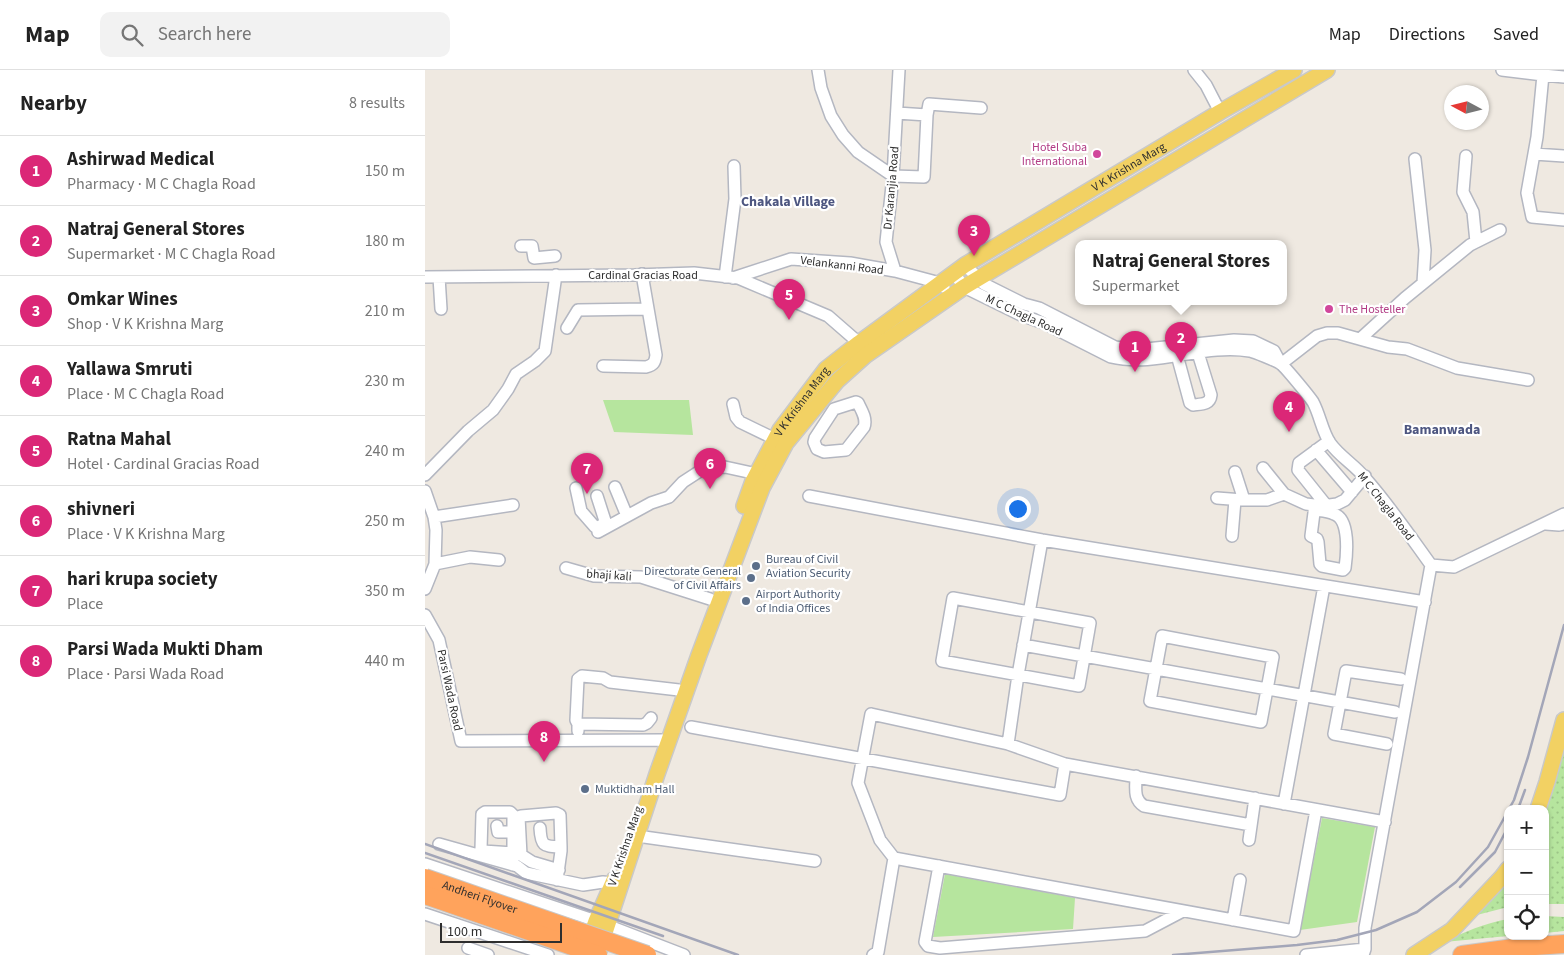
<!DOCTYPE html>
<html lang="en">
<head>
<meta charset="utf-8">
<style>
	:root { --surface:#fff; --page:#f2f2f2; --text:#222; --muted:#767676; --line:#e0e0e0; --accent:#db2777 }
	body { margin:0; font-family:"Source Sans 3",sans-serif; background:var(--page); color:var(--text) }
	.controls { position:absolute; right:15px; bottom:15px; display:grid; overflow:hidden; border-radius:10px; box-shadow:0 1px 4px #0004 }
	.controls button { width:45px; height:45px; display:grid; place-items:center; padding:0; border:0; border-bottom:1px solid var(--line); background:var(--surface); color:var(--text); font:25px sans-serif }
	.compass { position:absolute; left:1019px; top:15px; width:45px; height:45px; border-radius:50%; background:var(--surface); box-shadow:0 1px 4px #0004; rotate:277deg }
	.scale { position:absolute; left:15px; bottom:12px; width:122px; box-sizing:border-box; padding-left:5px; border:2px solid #2e2e2e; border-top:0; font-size:14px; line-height:18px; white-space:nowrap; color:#2e2e2e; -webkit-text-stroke:4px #fff; paint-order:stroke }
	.you { position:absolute; left:592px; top:438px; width:18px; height:18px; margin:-12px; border:4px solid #fff; border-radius:50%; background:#1a73e8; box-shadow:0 0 0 8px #1a73e833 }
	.badge { display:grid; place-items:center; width:32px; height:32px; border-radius:50%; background:var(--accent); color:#fff; font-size:16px; font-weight:700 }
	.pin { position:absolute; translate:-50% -41px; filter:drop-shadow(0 1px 2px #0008) }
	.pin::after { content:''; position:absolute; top:26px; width:18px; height:15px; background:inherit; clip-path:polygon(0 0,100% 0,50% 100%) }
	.popup { position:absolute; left:650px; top:170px; width:212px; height:65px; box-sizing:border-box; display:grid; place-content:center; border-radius:10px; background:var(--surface); filter:drop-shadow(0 1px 4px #0005); font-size:16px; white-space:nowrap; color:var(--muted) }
	.popup b { font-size:19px; color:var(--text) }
	.popup::after { content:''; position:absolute; left:50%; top:100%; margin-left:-10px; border:10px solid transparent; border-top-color:var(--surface) }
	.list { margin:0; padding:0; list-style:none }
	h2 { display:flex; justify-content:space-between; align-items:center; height:65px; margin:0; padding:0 20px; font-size:21px }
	h2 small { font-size:16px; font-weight:400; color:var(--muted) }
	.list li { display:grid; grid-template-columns:32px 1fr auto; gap:15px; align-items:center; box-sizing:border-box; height:70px; padding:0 20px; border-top:1px solid var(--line) }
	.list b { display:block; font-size:19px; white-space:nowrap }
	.list p { margin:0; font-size:16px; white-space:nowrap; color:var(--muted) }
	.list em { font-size:16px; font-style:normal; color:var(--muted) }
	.icon { flex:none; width:28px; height:28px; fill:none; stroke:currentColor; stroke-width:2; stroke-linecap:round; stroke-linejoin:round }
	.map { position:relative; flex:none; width:1139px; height:885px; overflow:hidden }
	header { display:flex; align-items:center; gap:30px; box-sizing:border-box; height:70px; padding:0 25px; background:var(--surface); border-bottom:1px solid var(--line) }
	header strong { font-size:24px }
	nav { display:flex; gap:28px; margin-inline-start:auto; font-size:18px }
	.search { width:350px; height:45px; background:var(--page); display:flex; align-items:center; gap:12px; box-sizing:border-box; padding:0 18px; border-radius:10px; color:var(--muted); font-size:19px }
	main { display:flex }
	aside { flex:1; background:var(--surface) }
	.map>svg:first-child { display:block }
	.park { fill:#b6e59e }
	.garden { fill:url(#garden-dots) }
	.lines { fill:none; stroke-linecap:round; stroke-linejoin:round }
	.minor-casing { stroke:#b4b7c1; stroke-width:14 }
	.major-casing { stroke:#c9c9c9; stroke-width:18 }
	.highway-casing { stroke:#c9c9c9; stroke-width:20 }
	.minor { stroke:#fff; stroke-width:11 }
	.major { stroke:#f2d163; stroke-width:15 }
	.highway { stroke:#ffa35c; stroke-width:18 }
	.rail { stroke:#a3a6b8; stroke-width:2.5 }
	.highway-bridge-casing { stroke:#c9c9c9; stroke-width:20; stroke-linecap:butt }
	.highway-bridge { stroke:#ffa35c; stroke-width:18 }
	.hotel-dot { fill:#d1479c; stroke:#fff; stroke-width:2 }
	.service-dot { fill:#5c6f8a; stroke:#fff; stroke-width:2 }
	.labels { text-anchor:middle; stroke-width:4.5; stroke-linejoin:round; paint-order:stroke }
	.hotel-label { font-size:12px; fill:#b23c85; stroke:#fff; text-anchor:end }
	.street-label { font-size:12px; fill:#2e2e2e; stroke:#fff }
	.service-label { font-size:12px; fill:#4e5e75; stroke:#fff; text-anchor:start }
	.neighbourhood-label { font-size:14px; font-weight:bold; fill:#4d5680; stroke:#fff }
</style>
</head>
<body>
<header>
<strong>Map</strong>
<div class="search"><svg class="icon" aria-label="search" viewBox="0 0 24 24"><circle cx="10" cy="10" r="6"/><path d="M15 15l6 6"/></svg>Search here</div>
<nav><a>Map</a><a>Directions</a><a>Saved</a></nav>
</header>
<main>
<aside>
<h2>Nearby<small>8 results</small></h2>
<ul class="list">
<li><span class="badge">1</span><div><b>Ashirwad Medical</b><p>Pharmacy · M C Chagla Road</p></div><em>150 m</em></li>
<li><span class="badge">2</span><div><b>Natraj General Stores</b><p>Supermarket · M C Chagla Road</p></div><em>180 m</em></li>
<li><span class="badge">3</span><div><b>Omkar Wines</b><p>Shop · V K Krishna Marg</p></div><em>210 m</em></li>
<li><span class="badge">4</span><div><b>Yallawa Smruti</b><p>Place · M C Chagla Road</p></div><em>230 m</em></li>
<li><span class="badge">5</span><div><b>Ratna Mahal</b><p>Hotel · Cardinal Gracias Road</p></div><em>240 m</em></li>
<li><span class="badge">6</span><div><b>shivneri</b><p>Place · V K Krishna Marg</p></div><em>250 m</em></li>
<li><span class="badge">7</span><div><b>hari krupa society</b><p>Place</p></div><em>350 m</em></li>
<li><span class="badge">8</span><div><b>Parsi Wada Mukti Dham</b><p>Place · Parsi Wada Road</p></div><em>440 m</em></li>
</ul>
</aside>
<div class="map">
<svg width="1139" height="885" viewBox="0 0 1139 885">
	<defs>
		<pattern id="garden-dots" width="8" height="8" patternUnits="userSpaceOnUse" patternTransform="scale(1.25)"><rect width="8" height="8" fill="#b6e59e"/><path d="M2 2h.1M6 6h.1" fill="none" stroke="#9dc588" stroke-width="1.8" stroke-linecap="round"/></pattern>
	</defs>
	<rect width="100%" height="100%" fill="#efe9e1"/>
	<path class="park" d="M178,330H264L268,365L189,362Z
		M897,748L950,757L932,852L875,860Z
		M520,804L650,828L648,859L508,867Z"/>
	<path class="garden" d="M1139,670V834H1120V739Z
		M1083,809V837L1048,846Z
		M1120,846L1139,847V861L1120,863Z
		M1083,849V866L1019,872C1039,862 1060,853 1083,849Z"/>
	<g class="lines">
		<defs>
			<path id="minor" d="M393,0L396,18L406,46L418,65L433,82L468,106L499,107L502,45L472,43
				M769,0L781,15L795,42
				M1077,0L1118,5L1112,67L1102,123L1107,147L1139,150
				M1118,0V5L1139,7
				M502,45L504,34L556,38
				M1109,84L1139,86
				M1041,86L1038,122L1048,142L1051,172
				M990,89L1000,180L998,213
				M96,176H107L109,188L130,186
				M540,195L559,214L599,234L614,238L690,277L704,279H721L809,270L828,271L849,281L856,294
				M470,201L461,172L468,106L474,0
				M529,203L539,217L596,245L621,254L686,287C732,298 779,273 825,281C829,282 852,291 856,294C861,298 884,326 888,332C895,345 897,361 905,373C915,387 930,395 940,408C964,435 985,466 1006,495L940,858V879L938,885
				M0,207L209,205L269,203L313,208L403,246L434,273L438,279
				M14,207L16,239
				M300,207L310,129L309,96
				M308,208L366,189L425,193L470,201L515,213L519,217
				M142,258L153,240L222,239
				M935,269L980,228L1045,175L1075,160
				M752,285L765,333L768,335C776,334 785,335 786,325L773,283
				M856,294L892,266L902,263H913L963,277L982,279L1032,298L1103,310
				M178,296L221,297C229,295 230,292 231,285L217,204
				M431,332L433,333C437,341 442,349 439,357L421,380L399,382L392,379L389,372L390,368L409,339Z
				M308,334L311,347L315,352L350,369
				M891,380L927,422
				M810,402L819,430H842L859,424L838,398
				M0,405L43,361L68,340L83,319L91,304L110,291L120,281L131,205
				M190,417L202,446
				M151,418L156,441L170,457H173L181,453
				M0,421L9,447L11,460L10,494L0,519
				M859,424L881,434L897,436L912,434L920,430L940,406
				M172,426L182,457
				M384,426L617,470L1000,532
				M792,428L818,430
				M901,435L873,400L874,393L904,371
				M889,440C896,441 903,441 909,444C925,449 922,484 920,498L918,500L897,496L895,494L893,472L892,469L886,466L890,435
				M9,447L88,435
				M1121,454L1134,455L1139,454
				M173,462L226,433L244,427L258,412L278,399L300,397L332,404
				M807,466L810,430
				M10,494L45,487L74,490
				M1006,495L1029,497L1139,444
				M141,498L169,506L216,507L285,529
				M528,528L665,553L654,616L517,591Z
				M0,545L14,570L36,671L237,670L243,671
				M737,566L848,587L836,652L725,631Z
				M598,575L970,642
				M153,654L151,650L153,609L157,606L178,608L185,612L254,620
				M266,657L635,725L640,694
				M153,661V654L218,655L222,653L226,648
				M583,674L593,605L617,470
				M962,674L909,664L921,601L976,609
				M711,706C711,718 708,729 719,736L826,755
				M859,734L899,516
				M891,740L869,861L469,788L455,770L433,713L446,644L583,674L640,694L960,752
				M72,756L73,762H88
				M115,758C116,777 119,776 136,777
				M212,766L390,791
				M824,770L830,728
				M14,774L92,796L101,803L158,815L178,812L188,813
				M88,783L58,781L56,779L57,744L60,742H85L88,745V795
				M0,794L171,851L259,885
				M514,796L500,872L503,876L515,878L720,861L758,841
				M132,810L136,781V777L135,745L131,743L96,746L94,747L96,785L107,792L134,800
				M0,844L123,885
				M808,850L815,810
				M43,878L63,885
				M448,885L453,882L469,788
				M881,885L940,879"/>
			<g id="major">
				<path id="s1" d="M319,436L328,411L355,360L401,299L434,273L540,195L795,42L869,0"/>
				<path d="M1113,739L1122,712L1139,650"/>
				<path d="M162,876L171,851L189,810"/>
				<path d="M174,881L232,704L274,585L337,418L361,373L412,311L441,285L539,217L902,0"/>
				<path d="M989,885L1027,860L1077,807L1083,799"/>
			</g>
			<path id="highway" d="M1037,885L1096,877L1139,874"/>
		</defs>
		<use href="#minor" class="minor-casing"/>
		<use href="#major" class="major-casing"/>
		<use href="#highway" class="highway-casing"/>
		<use href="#minor" class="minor"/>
		<use href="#major" class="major"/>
		<use href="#highway" class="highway"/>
		<path class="rail" d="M1084,739L1089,730L1103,687L1139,555
			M1093,739L1100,720
			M0,774L313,885
			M0,783L238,866
			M1035,817L1070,782L1083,757
			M748,885L872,875L912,870L951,860L992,842L1031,812L1063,777L1083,741"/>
		<defs>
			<g id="highway-bridge">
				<path id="s2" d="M0,808L222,885"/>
				<path d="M0,825L173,885"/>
			</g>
		</defs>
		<use href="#highway-bridge" class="highway-bridge-casing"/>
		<use href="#highway-bridge" class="highway-bridge"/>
	</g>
	<g class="hotel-dot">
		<circle cx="672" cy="84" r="5"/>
		<circle cx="904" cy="239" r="5"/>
	</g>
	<g class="service-dot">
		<circle cx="331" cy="496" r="5"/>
		<circle cx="326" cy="508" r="5"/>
		<circle cx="321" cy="531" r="5"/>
		<circle cx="160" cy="719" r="5"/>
	</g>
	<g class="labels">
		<g class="hotel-label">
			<text x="662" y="81">Hotel Suba<tspan x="662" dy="14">International</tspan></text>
			<text x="914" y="243" text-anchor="start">The Hosteller</text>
		</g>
		<g class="street-label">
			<text dy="4" stroke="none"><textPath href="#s1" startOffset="525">V K Krishna Marg</textPath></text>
			<text transform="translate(466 118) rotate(-85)" y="4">Dr Karanjia Road</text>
			<text transform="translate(417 195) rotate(7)" y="4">Velankanni Road</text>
			<text x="218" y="209">Cardinal Gracias Road</text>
			<text transform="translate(599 245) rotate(25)" y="4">M C Chagla Road</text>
			<text dy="4" stroke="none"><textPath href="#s1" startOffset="120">V K Krishna Marg</textPath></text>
			<text transform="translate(961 436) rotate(52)" y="4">M C Chagla Road</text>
			<text transform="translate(184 505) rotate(4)" y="4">bhaji kali</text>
			<text transform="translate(25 620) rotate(78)" y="4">Parsi Wada Road</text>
			<text transform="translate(200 776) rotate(-71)" y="4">V K Krishna Marg</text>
			<text dy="4" stroke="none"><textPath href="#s2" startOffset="58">Andheri Flyover</textPath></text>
		</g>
		<g class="service-label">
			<text x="341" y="493">Bureau of Civil<tspan x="341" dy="14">Aviation Security</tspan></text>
			<text x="316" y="505" text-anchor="end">Directorate General<tspan x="316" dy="14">of Civil Affairs</tspan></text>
			<text x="331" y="528">Airport Authority<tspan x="331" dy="14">of India Offices</tspan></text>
			<text x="170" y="723">Muktidham Hall</text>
		</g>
		<g class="neighbourhood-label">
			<text x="363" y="136">Chakala Village</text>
			<text x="1017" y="364">Bamanwada</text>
		</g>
	</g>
</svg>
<div class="controls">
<button>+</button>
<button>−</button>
<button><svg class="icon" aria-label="locate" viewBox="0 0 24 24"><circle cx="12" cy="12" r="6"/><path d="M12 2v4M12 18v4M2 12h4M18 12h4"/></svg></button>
</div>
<svg class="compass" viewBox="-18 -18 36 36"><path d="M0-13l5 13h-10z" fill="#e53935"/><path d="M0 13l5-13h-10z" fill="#767676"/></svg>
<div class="scale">100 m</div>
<div class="you"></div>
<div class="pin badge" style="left:710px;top:302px">1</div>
<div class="pin badge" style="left:756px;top:293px">2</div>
<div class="popup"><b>Natraj General Stores</b>Supermarket</div>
<div class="pin badge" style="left:549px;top:186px">3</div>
<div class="pin badge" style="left:864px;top:362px">4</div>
<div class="pin badge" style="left:364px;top:250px">5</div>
<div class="pin badge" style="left:285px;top:419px">6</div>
<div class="pin badge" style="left:162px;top:424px">7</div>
<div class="pin badge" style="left:119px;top:692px">8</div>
</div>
</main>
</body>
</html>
